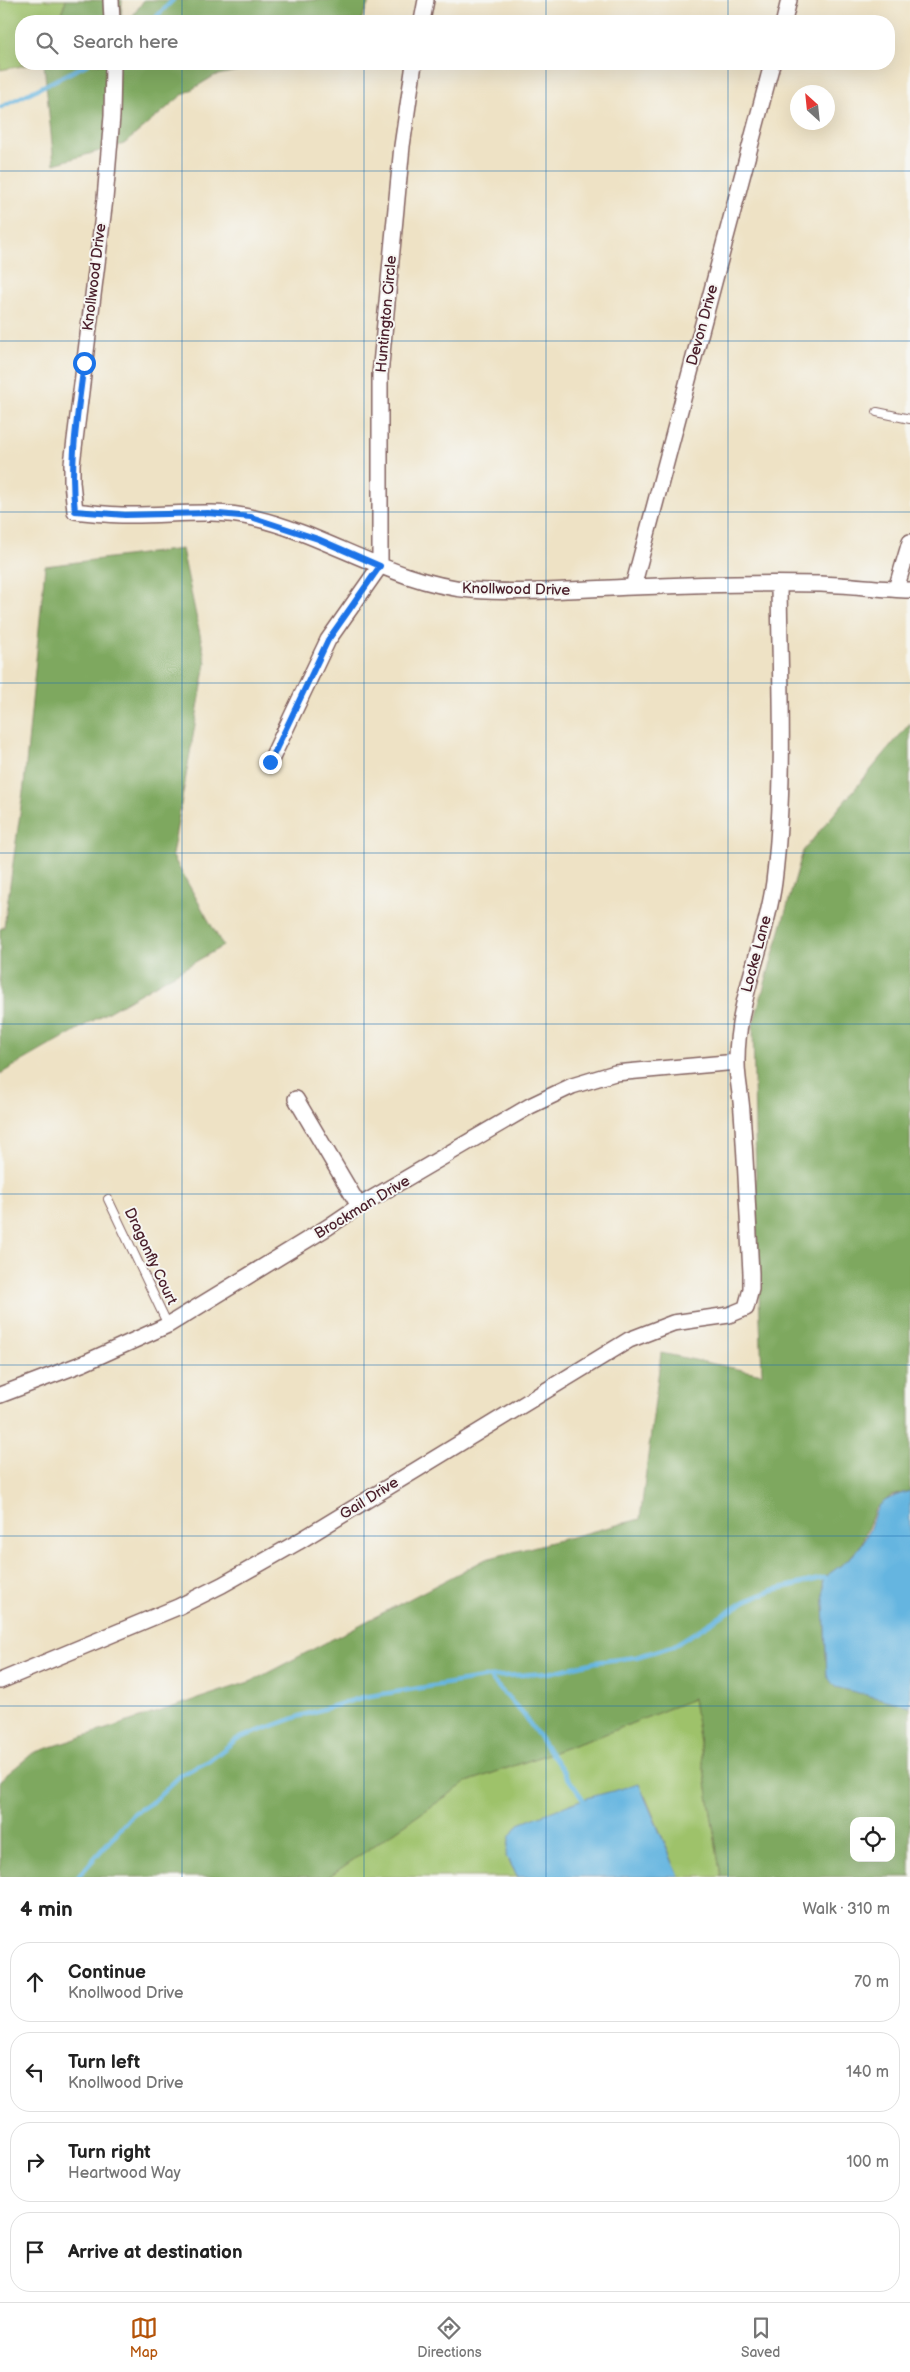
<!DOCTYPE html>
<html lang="en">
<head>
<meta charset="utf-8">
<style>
	:root { --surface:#fff; --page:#f2f2f2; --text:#222; --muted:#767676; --line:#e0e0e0; --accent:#b45309 }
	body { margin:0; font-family:"Balsamiq Sans",sans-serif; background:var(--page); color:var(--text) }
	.controls { position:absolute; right:15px; bottom:15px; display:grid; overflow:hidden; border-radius:10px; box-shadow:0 5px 20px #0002 }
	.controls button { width:45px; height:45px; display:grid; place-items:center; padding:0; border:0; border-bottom:1px solid var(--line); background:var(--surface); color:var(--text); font:25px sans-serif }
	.compass { position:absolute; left:790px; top:85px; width:45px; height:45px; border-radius:50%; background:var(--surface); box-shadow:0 5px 20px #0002; rotate:333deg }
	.stop { position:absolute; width:15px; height:15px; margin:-11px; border:4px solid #1a73e8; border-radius:50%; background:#fff }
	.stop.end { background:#1a73e8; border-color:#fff; box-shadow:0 1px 5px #0008 }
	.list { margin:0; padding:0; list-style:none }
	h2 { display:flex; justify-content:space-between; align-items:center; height:65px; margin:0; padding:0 20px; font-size:21px }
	h2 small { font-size:16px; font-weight:400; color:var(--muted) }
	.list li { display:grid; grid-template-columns:32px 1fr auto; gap:15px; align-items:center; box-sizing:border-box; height:80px; margin:0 10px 10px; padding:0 10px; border:1px solid var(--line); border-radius:20px }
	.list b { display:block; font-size:19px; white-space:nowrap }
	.list p { margin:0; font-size:16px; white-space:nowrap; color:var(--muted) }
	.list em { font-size:16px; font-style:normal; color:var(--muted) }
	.icon { flex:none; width:28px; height:28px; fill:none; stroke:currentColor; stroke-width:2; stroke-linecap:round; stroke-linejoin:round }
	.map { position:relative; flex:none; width:910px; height:1877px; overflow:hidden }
	.search { position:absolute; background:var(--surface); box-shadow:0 5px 20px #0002; left:15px; right:15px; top:15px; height:55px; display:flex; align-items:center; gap:12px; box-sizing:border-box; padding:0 18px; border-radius:20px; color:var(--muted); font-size:19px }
	.sheet { height:425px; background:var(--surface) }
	nav { display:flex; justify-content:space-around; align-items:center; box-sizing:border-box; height:70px; border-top:1px solid var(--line); background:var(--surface); font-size:14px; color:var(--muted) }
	nav a { display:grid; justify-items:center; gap:2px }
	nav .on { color:var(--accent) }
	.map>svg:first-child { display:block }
	.green { fill:#9ec26b; stroke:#74704b }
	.forest { fill:#7ea85f; stroke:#646445; fill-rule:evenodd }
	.water { fill:#65b5e0; stroke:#586a86 }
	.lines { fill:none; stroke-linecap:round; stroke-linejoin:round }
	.stream { stroke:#65b5e0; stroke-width:4.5 }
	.lane-casing { stroke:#836361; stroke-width:10 }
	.street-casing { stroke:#836361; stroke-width:18 }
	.lane { stroke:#fff; stroke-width:8 }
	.street { stroke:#fff; stroke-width:15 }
	.route { stroke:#1a73e8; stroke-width:6 }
	.grid { fill:none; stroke:#1f6fb2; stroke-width:1; stroke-opacity:0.55 }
	.labels { text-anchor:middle; stroke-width:4; stroke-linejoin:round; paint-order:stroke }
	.street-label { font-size:15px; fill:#4a1f2b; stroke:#f6f6f2 }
</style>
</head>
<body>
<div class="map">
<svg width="910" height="1877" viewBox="0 0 910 1877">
	<rect width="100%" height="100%" fill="#f6f6f2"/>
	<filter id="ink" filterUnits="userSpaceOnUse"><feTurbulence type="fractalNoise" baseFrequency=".02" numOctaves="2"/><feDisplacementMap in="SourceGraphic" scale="10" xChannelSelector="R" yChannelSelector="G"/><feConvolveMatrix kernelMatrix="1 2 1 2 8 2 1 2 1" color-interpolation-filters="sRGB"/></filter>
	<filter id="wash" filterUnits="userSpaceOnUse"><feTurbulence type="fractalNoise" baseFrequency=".0096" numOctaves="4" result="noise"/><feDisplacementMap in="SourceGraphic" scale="20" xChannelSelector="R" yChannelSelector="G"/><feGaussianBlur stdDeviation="1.12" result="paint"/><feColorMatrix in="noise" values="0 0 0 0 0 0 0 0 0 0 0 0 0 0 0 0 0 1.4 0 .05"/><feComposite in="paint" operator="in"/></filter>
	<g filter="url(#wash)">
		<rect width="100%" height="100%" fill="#eee2c5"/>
		<path class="green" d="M0,0H66L58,21H21V64H33L0,70Z
			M693,1699L721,1877H679L645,1796L506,1856L518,1877H328L467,1782L600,1736Z"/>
		<path class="forest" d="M66,0H122L121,21H58Z
			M144,0H370L361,21H129Z
			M44,64H268L214,76L181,96L124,144L54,164Z
			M182,549L206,663L172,855L223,946L0,1074V929L4,927L24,785L45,566Z
			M910,723V1491L891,1496L875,1509L861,1545L847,1561L823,1578L827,1676L910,1706V1877H721L693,1699L600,1736L467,1782L328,1877H0V1780L33,1753L252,1681L486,1559L640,1519L661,1353L762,1374L757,1239L753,1025L803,851ZM854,1821H891V1858H854Z"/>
		<path class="water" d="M910,1491V1706L835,1687L827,1676L823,1578C837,1568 852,1559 862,1544C881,1512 865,1504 910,1491Z
			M639,1784L679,1877H518L506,1856L510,1836L519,1824L583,1799Z"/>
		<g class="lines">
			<path class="stream" d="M152,21L173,0
				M1,107L88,64
				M489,1677L523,1714L583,1799
				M78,1877L133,1814L155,1800L182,1774L209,1761L237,1739L300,1716L364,1697L489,1677L548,1673L596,1662L636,1657L673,1646L746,1601L773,1590L823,1578L829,1579"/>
		</g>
	</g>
	<g filter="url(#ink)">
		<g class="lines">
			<defs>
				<path id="lane" d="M877,412L910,419
					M108,1199L168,1325"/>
				<path id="street" d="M111,0L112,21
					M422,21L426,0
					M784,21L789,0
					M113,64L112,116L105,199L72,464V482L75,511C92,513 109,515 126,515C168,516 212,508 254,518C328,535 393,583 471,590C525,594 580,589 633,587C695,584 758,583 821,584C850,585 880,589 910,590
					M633,587L772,64
					M896,589L910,542
					M270,762L328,640L380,566V375L402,146L414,64
					M296,1099L359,1206
					M0,1395L84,1363L168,1325L328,1227L359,1206L530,1106L572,1086L615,1073L737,1062
					M0,1681L178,1607L222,1585L298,1542L629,1340L673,1323L729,1315L746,1308L751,1289V1273C748,1220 746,1165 742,1112C741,1095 737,1079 737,1063C736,1000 766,944 774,882C786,784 780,683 779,585"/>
			</defs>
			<use href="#lane" class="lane-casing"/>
			<use href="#street" class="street-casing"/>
			<use href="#lane" class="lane"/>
			<use href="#street" class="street"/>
		</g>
	</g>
	<g class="lines" filter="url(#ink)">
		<path class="route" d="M84,363C78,412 69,462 75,511L125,515L208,513L251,517L318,539L380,566L328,640L270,762"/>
	</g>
	<path class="grid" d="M182,0V21M364,0V21M546,0V21M728,0V21M182,64V1877M364,64V1877M546,64V1877M728,64V1877M0,171H910M0,341H910M0,512H910M0,683H910M0,853H910M0,1024H910M0,1194H910M0,1365H910M0,1536H910M0,1706H910"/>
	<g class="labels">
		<g class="street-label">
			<text transform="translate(94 277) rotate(-83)" y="5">Knollwood Drive</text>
			<text transform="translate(386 314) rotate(-85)" y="5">Huntington Circle</text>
			<text transform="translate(702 325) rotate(-75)" y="5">Devon Drive</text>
			<text transform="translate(516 589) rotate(1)" y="5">Knollwood Drive</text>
			<text transform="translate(756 954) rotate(-75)" y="5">Locke Lane</text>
			<text transform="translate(362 1207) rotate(-31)" y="5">Brockman Drive</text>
			<text transform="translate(151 1256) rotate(65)" y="5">Dragonfly Court</text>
			<text transform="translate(369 1498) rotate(-32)" y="5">Gail Drive</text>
		</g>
	</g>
</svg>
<div class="controls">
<button><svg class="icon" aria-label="locate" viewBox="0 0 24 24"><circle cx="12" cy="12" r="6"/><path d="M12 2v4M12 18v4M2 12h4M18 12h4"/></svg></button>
</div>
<svg class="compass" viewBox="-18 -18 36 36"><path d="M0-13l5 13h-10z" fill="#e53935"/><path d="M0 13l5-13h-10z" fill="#767676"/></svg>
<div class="stop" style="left:84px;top:363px"></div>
<div class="stop end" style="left:270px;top:762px"></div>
<div class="search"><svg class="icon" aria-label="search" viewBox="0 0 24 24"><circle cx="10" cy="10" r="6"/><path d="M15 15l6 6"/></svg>Search here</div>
</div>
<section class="sheet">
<h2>4 min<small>Walk · 310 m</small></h2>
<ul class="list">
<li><svg class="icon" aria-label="ahead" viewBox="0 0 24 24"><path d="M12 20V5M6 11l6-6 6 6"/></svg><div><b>Continue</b><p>Knollwood Drive</p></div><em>70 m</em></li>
<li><svg class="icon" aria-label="left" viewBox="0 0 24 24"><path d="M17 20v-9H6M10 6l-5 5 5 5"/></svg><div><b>Turn left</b><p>Knollwood Drive</p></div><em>140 m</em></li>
<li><svg class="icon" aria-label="right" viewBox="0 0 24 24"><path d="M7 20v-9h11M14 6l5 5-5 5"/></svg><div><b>Turn right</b><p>Heartwood Way</p></div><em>100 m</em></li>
<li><svg class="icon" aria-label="arrive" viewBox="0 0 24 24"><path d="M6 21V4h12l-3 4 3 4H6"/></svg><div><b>Arrive at destination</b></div></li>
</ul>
</section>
<nav>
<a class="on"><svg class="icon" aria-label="map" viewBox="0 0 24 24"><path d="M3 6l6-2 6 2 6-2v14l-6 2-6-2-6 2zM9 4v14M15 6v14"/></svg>Map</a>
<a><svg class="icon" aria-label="directions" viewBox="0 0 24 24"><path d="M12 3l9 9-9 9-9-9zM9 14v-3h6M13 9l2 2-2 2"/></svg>Directions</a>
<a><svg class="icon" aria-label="saved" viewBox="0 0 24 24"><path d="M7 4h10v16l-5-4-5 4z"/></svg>Saved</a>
</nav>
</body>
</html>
